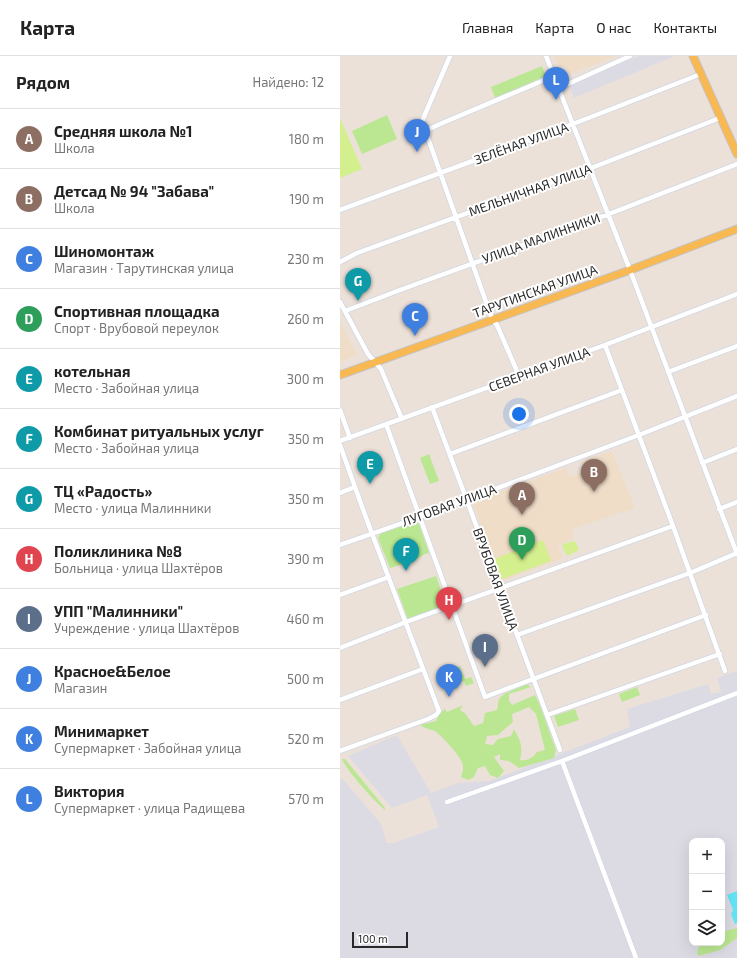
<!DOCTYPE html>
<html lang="ru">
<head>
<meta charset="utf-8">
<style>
	:root { --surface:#fff; --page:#f2f2f2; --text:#222; --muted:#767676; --line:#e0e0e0; --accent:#3478ff }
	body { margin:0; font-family:"Exo 2",sans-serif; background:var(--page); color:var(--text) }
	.controls { position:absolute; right:12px; bottom:12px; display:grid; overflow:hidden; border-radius:8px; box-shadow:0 4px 16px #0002 }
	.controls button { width:36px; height:36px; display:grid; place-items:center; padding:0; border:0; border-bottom:1px solid var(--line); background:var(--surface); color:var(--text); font:20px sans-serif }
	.scale { position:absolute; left:12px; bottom:10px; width:56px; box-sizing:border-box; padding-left:4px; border:2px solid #292929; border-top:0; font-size:11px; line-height:14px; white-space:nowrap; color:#292929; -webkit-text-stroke:3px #fff; paint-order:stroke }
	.you { position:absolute; left:179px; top:358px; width:14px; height:14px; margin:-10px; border:3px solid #fff; border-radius:50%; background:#1a73e8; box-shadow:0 0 0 6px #1a73e833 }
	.badge { display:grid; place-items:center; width:26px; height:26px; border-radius:50%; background:var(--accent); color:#fff; font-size:13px; font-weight:700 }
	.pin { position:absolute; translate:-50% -33px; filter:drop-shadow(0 1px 2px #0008) }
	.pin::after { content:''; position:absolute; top:21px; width:14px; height:12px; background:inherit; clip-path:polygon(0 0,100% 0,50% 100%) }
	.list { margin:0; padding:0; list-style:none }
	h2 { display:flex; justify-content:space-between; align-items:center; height:52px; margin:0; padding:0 16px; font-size:17px }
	h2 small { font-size:13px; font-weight:400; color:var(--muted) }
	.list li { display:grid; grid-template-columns:26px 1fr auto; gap:12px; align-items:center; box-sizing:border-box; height:60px; padding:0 16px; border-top:1px solid var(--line) }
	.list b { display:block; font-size:15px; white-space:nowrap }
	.list p { margin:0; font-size:13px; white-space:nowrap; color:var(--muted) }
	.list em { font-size:13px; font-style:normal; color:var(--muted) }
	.icon { flex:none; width:22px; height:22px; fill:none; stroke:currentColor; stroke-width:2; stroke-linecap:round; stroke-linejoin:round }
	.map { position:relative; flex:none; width:397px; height:902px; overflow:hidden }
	header { display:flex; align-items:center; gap:24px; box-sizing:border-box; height:56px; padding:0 20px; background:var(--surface); border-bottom:1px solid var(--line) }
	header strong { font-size:19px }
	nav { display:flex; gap:22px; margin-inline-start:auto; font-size:14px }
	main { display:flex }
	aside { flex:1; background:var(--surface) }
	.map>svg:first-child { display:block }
	.industrial { fill:#dcdbe4; fill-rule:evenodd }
	.education { fill:#efddc7 }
	.green { fill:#bbe792; fill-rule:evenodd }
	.pitch { fill:#d4ef8d }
	.water { fill:#65e5f6 }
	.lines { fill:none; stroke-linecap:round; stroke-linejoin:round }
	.street-casing { stroke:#cfd6e3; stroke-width:6 }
	.primary-casing { stroke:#c3c3c3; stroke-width:9 }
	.street { stroke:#fff; stroke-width:4.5 }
	.primary { stroke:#f9b952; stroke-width:7 }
	.labels { text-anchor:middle; stroke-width:4; stroke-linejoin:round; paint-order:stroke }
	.street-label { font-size:13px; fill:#292929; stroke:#fff }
</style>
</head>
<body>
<header>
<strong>Карта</strong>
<nav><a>Главная</a><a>Карта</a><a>О нас</a><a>Контакты</a></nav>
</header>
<main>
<aside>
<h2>Рядом<small>Найдено: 12</small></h2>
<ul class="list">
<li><span class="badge" style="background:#8d6e63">A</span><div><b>Средняя школа №1</b><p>Школа</p></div><em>180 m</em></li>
<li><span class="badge" style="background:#8d6e63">B</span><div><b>Детсад № 94 &quot;Забава&quot;</b><p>Школа</p></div><em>190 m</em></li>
<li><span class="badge" style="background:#3f7fe0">C</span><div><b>Шиномонтаж</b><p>Магазин · Тарутинская улица</p></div><em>230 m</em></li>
<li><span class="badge" style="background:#2e9e5b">D</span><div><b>Спортивная площадка</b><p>Спорт · Врубовой переулок</p></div><em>260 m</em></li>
<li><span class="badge" style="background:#0f9aa8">E</span><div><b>котельная</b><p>Место · Забойная улица</p></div><em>300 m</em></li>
<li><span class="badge" style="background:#0f9aa8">F</span><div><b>Комбинат ритуальных услуг</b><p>Место · Забойная улица</p></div><em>350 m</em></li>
<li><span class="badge" style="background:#0f9aa8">G</span><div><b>ТЦ «Радость»</b><p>Место · улица Малинники</p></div><em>350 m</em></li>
<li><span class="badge" style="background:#e0444e">H</span><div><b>Поликлиника №8</b><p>Больница · улица Шахтёров</p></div><em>390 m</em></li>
<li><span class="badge" style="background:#5c6f8a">I</span><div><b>УПП &quot;Малинники&quot;</b><p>Учреждение · улица Шахтёров</p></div><em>460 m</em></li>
<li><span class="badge" style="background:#3f7fe0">J</span><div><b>Красное&amp;Белое</b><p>Магазин</p></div><em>500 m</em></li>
<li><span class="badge" style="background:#3f7fe0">K</span><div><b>Минимаркет</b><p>Супермаркет · Забойная улица</p></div><em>520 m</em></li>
<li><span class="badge" style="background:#3f7fe0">L</span><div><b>Виктория</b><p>Супермаркет · улица Радищева</p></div><em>570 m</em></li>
</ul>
</aside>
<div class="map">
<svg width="397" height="902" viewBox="0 0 397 902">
	<rect width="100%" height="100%" fill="#ece1d9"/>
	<path class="industrial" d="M299,0H335L234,42L229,29Z
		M397,615V902H0V724L2,722L41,768L47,787H54L99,771L87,739L52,752L8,700L57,679L91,737L118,727L149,725L290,671L287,653L368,628L371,638L381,636L377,622ZM352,785H382V887H352Z"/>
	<path class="education" d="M214,0H277L229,18L225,10L219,12Z
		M0,265L17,299L0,306Z
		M272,395L295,452L233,473V483L218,489L223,502L161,525L132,445L226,412L229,420L245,416L241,406Z"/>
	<path class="green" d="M202,10L206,20L155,42L151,31Z
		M47,59L57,83L22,98L12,75Z
		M89,398L99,425L90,428L80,402Z
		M75,465L79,468L89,497L85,498L74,505L50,512L38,482L40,478Z
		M96,520L106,549L68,563L57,533Z
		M120,610L125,623L131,621L134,627L126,630L124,625L117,628L118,632L114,633L107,614Z
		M187,628L191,631L169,638V645L172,649L195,639L199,647L216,694L214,702L179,712L169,705L160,704V698L154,701L164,715L158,722L150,719L145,710L138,712L134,721L128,724L121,721C123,715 124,712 122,706C120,700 100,678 95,675C89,673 84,672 80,669L96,665L100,656L103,655L104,652L107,656L123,649L120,654L125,657L134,670L143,667L145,657L157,654L159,643L164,638ZM189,651L196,658L205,694L197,696C193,702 187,705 180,704C183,690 181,686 174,673L171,680L158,683L153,689L145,688L147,680L158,679L173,666L172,658Z
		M297,631L300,639L282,646L279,638Z
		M235,653L239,664L218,671L214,660Z
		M2,703H5L45,752V754C36,747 6,714 2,703Z
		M397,872V882L380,894L359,900L357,897L360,887H382V876Z"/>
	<path class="pitch" d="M0,62L22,113L0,122Z
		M203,484L211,505L162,523L154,503Z
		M234,485H235L239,494L227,500L222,490L223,488Z"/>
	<path class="water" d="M397,835V867L395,868L391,858L393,854L387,839Z"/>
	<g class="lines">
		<defs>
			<path id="street" d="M110,0L83,63V68L152,263L157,269L179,320
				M206,0L290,214L397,498
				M219,32L290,0
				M85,75L100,68L214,20
				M0,154L233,68L361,18
				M0,206L17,197L246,114L380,62
				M0,246L28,298L41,313L62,363
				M5,255L60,234L269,158L397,108
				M265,289L333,470L385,615
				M328,316L397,290
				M92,351L220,694
				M0,354L10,382
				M46,368L145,641L366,559
				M0,385L265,289L397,238
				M0,389L25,459L99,655L96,659L88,663L0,695
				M110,398L282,334
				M362,407L397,393
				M0,437L15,431
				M379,453L397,446
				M0,489L91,457L299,379L397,340
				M0,539L49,521
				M177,579L350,517L397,497
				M0,592L66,566L333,470
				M0,644L83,613
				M207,659L380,598
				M222,705L296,902
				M107,746L222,705L397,637"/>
			<path id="primary" d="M353,0L397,98
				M0,319L290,214L397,173"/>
		</defs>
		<use href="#street" class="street-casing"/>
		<use href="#primary" class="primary-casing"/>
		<use href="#street" class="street"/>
		<use href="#primary" class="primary"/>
	</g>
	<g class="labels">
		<g class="street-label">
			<text transform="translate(181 87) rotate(-20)" y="5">ЗЕЛЁНАЯ УЛИЦА</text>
			<text transform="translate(190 134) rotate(-20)" y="5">МЕЛЬНИЧНАЯ УЛИЦА</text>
			<text transform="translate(201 182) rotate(-20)" y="5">УЛИЦА МАЛИННИКИ</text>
			<text transform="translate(195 235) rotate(-20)" y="5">ТАРУТИНСКАЯ УЛИЦА</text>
			<text transform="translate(199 313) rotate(-20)" y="5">СЕВЕРНАЯ УЛИЦА</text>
			<text transform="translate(109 449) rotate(-20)" y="5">ЛУГОВАЯ УЛИЦА</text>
			<text transform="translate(156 523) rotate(70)" y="5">ВРУБОВАЯ УЛИЦА</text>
		</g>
	</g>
</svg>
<div class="controls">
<button>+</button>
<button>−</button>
<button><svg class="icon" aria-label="layers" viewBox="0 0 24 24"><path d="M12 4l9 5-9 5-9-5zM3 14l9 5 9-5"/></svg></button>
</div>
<div class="scale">100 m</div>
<div class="you"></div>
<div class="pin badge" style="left:182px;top:459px;background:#8d6e63">A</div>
<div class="pin badge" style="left:254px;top:436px;background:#8d6e63">B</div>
<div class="pin badge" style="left:75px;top:280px;background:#3f7fe0">C</div>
<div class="pin badge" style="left:182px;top:504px;background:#2e9e5b">D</div>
<div class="pin badge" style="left:30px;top:428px;background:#0f9aa8">E</div>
<div class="pin badge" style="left:66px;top:515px;background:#0f9aa8">F</div>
<div class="pin badge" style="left:18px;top:245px;background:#0f9aa8">G</div>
<div class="pin badge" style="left:109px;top:564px;background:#e0444e">H</div>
<div class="pin badge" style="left:145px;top:611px;background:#5c6f8a">I</div>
<div class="pin badge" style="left:77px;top:96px;background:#3f7fe0">J</div>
<div class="pin badge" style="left:109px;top:641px;background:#3f7fe0">K</div>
<div class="pin badge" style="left:216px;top:44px;background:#3f7fe0">L</div>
</div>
</main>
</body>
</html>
